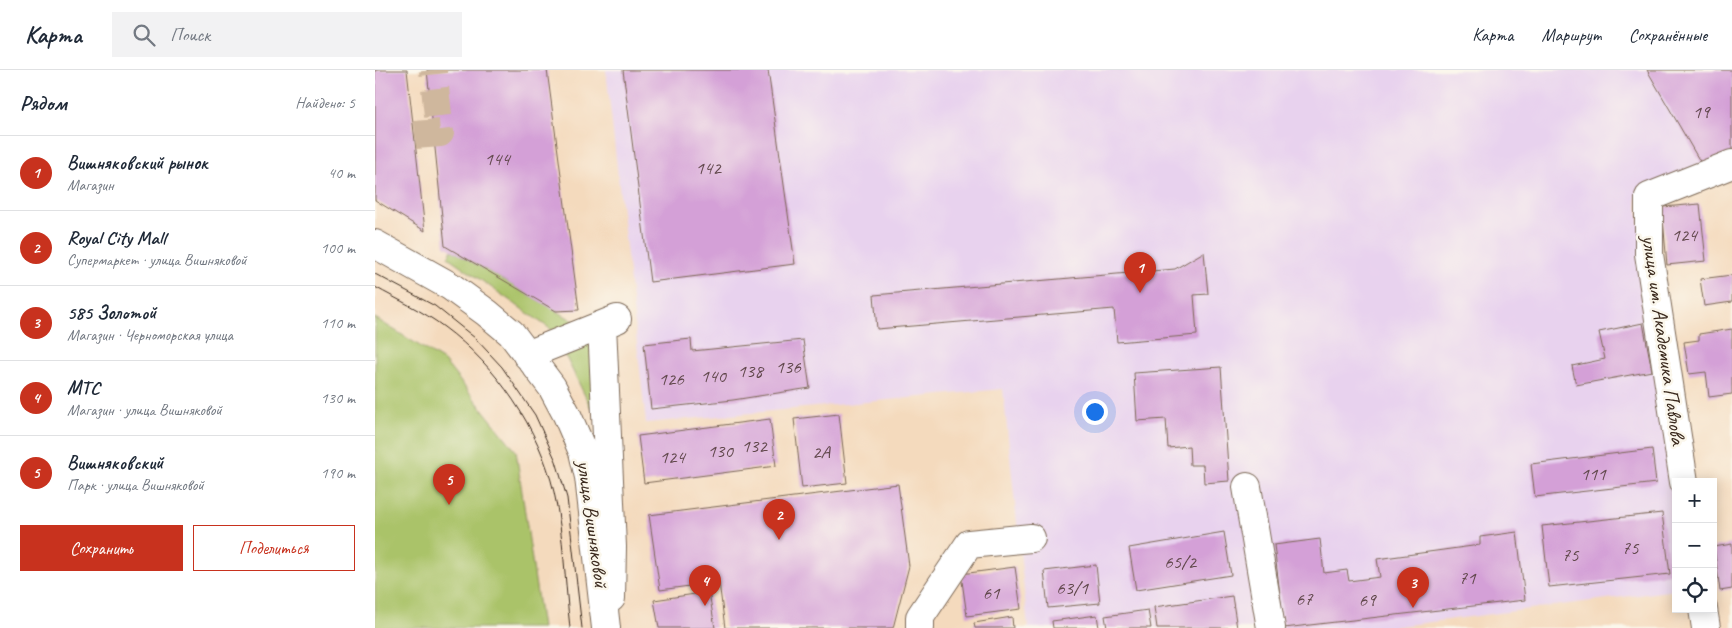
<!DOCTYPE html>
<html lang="ru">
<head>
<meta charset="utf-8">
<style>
	:root { --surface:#fff; --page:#f2f2f3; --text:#1f2937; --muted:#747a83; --line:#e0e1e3; --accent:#c8321e }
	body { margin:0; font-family:Caveat,sans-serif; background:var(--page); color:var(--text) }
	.controls { position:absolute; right:15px; bottom:15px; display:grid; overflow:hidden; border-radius:0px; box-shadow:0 2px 12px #0003 }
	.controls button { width:45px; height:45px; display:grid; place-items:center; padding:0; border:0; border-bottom:1px solid var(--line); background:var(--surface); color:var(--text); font:25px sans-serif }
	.you { position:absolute; left:719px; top:341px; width:18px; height:18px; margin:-12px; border:4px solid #fff; border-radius:50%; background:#1a73e8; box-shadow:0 0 0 8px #1a73e833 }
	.badge { display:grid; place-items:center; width:32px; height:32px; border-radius:50%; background:var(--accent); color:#fff; font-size:16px; font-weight:700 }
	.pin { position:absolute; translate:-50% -41px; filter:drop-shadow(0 1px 2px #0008) }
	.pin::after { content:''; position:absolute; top:26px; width:18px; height:15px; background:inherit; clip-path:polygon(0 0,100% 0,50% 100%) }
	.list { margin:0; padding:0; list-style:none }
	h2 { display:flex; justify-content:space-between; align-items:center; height:65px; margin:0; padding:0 20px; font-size:21px }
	h2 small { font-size:16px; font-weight:400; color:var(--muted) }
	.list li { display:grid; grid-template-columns:32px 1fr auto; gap:15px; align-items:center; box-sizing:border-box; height:75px; padding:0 20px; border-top:1px solid var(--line) }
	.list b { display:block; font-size:19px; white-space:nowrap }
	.list p { margin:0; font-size:16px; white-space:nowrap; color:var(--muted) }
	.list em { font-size:16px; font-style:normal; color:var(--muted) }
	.actions { display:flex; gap:10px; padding:15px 20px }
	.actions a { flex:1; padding:11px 0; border:1px solid var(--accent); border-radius:0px; text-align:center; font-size:18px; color:var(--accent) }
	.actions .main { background:var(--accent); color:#fff }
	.icon { flex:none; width:28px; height:28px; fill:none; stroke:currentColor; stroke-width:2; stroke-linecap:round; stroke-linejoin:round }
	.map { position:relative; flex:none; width:1357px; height:558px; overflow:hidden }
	header { display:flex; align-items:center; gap:30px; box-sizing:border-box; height:70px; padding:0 25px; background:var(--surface); border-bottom:1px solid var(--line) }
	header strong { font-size:24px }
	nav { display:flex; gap:28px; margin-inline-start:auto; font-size:18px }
	.search { width:350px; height:45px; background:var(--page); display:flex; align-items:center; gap:12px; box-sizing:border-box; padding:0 18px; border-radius:0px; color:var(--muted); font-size:19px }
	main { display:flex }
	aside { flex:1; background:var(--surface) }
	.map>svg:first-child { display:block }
	.built { fill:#e8d2ee }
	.green { fill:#aac369; stroke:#727644 }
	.building { fill:#d4a0d7 }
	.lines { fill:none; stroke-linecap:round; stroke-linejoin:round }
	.minor-tunnel { stroke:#cfb79d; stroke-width:28; stroke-dasharray:28 14; stroke-linecap:butt }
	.minor-casing { stroke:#7c6856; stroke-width:30 }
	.major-casing { stroke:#7c6856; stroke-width:30 }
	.minor { stroke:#fff; stroke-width:28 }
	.major { stroke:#fff; stroke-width:28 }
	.tram { stroke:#3b2a1e; stroke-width:1 }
	.labels { text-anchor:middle; stroke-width:5; stroke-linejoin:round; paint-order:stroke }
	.number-label { font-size:19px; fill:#61484c }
	.street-label { font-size:21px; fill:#3b2a1e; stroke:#fbf7ec }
</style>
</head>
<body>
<header>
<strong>Карта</strong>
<div class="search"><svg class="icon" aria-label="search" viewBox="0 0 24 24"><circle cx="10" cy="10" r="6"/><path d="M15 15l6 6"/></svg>Поиск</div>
<nav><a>Карта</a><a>Маршрут</a><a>Сохранённые</a></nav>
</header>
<main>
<aside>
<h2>Рядом<small>Найдено: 5</small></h2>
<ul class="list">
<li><span class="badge">1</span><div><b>Вишняковский рынок</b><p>Магазин</p></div><em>40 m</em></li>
<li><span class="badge">2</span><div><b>Royal City Mall</b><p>Супермаркет · улица Вишняковой</p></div><em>100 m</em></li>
<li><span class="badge">3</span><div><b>585 Золотой</b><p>Магазин · Черноморская улица</p></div><em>110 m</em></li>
<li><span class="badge">4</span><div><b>МТС</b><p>Магазин · улица Вишняковой</p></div><em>130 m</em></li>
<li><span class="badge">5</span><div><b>Вишняковский</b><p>Парк · улица Вишняковой</p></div><em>190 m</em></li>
</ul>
<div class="actions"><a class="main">Сохранить</a><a>Поделиться</a></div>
</aside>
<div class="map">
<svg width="1357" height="558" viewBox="0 0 1357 558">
	<rect width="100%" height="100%" fill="#fbf7ec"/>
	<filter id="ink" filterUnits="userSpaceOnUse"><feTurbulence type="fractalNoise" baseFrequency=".02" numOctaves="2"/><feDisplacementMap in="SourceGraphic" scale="10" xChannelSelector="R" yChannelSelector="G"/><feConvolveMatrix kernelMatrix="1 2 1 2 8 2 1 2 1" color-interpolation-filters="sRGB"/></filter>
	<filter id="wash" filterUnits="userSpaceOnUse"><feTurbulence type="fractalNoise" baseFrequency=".0096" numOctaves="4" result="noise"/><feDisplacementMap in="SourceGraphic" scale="20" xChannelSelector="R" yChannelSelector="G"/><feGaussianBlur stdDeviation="1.12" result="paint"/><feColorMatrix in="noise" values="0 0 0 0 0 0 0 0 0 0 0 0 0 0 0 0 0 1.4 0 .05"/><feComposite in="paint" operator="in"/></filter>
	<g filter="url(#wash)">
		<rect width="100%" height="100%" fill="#f4dabd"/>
		<path class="built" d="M231,0H1357V90L1261,127L1301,412V520L1009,558H653L628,319L271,353Z"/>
		<path class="green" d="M77,180L204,254L184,265L73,187Z
			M0,248L69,291L141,381L167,558H0Z
			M217,267L226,333L216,338L188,281Z"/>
		<g id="blocks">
			<path class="building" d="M0,0H32L50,161L0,130Z
				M52,0H172L204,240L181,241L70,176Z
				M248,0H393L420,194L275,212Z
				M1272,0H1357V83L1327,95Z
				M1325,134L1331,191L1292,195L1287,137Z
				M829,182L833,224L819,225L822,265L742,272L739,239L502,259L499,225L800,199Z
				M1357,205V232L1329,236L1325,209Z
				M1268,253L1277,301L1201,315L1197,296L1230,289L1224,262Z
				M1357,259V324L1334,327L1331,302L1314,304L1309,272L1324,270V264Z
				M316,269L317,281L428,270L435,318L358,330L276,339L269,274Z
				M846,297L854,411L829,413L828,395H815L814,376L793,378L791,349L762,351L759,303Z
				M464,344L472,413L427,418L419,349Z
				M395,349L401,396L269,413L263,366Z
				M1277,379L1281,413L1160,427L1156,394Z
				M523,414L534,496L518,558H350L344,512L285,520L274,445Z
				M1287,443L1295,504L1174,517L1167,456Z
				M849,462L856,505L761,520L754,478Z
				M1142,462L1150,530L909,558L899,475L945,469L949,503L972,500L974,511L1005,507L1002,489L1105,475V467Z
				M1357,474V519L1345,521L1339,477Z
				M721,495L725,533L673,538L669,501Z
				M640,497L646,539L592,546L586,504Z
				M334,522L340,558H284L279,530Z
				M857,526L862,558H782L779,537Z
				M773,540L776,558H732L730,546Z
				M722,545L724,558H678L677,551Z
				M637,547L638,558H600L599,553Z"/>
		</g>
	</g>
	<g filter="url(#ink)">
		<use href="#blocks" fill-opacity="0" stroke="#7c6856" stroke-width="1"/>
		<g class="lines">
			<path class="minor-tunnel" d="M40,65L65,63L58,0"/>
			<defs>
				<path id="minor" d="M227,255L237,477L236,528
					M152,285L242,249
					M1309,412L1274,184V127L1357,94
					M872,417L896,558
					M1328,539L1331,558
					M545,558V547L594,474L656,468"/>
				<path id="major" d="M0,174L75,216L112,243L136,263L177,317L192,345L208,382L214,407L231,558"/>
			</defs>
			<use href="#minor" class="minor-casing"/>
			<use href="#major" class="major-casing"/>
			<use href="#minor" class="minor"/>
			<use href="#major" class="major"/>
			<path class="tram" d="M0,204L60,236L100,268L127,297L160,345L181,391L192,428L207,558
				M0,217C23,230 48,241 69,257C122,296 164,358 179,422C189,466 190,513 195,558"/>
		</g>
	</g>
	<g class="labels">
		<g class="number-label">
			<text x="1326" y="48">19</text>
			<text x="122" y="95">144</text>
			<text x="333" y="104">142</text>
			<text x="1309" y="171">124</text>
			<text x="413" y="303">136</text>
			<text x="375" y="307">138</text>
			<text x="338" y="312">140</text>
			<text x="296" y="315">126</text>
			<text x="379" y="382">132</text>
			<text x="345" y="387">130</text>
			<text x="446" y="388">2А</text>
			<text x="297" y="393">124</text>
			<text x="1218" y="410">111</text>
			<text x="1255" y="484">75</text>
			<text x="1195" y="491">75</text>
			<text x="805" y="498">65/2</text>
			<text x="1092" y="514">71</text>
			<text x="697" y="524">63/1</text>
			<text x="616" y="529">61</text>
			<text x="929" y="535">67</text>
			<text x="992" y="536">69</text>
		</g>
		<g class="street-label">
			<text transform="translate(1289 270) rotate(82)" y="7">улица им. Академика Павлова</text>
			<text transform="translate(218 454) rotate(82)" y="7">улица Вишняковой</text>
		</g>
	</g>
</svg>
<div class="controls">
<button>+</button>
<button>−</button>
<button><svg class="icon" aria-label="locate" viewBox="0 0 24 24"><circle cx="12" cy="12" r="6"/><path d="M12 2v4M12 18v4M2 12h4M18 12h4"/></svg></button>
</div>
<div class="you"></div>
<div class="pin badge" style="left:765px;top:223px">1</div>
<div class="pin badge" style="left:404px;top:470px">2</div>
<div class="pin badge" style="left:1038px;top:538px">3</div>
<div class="pin badge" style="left:330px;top:536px">4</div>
<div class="pin badge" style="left:74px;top:435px">5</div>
</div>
</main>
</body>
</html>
